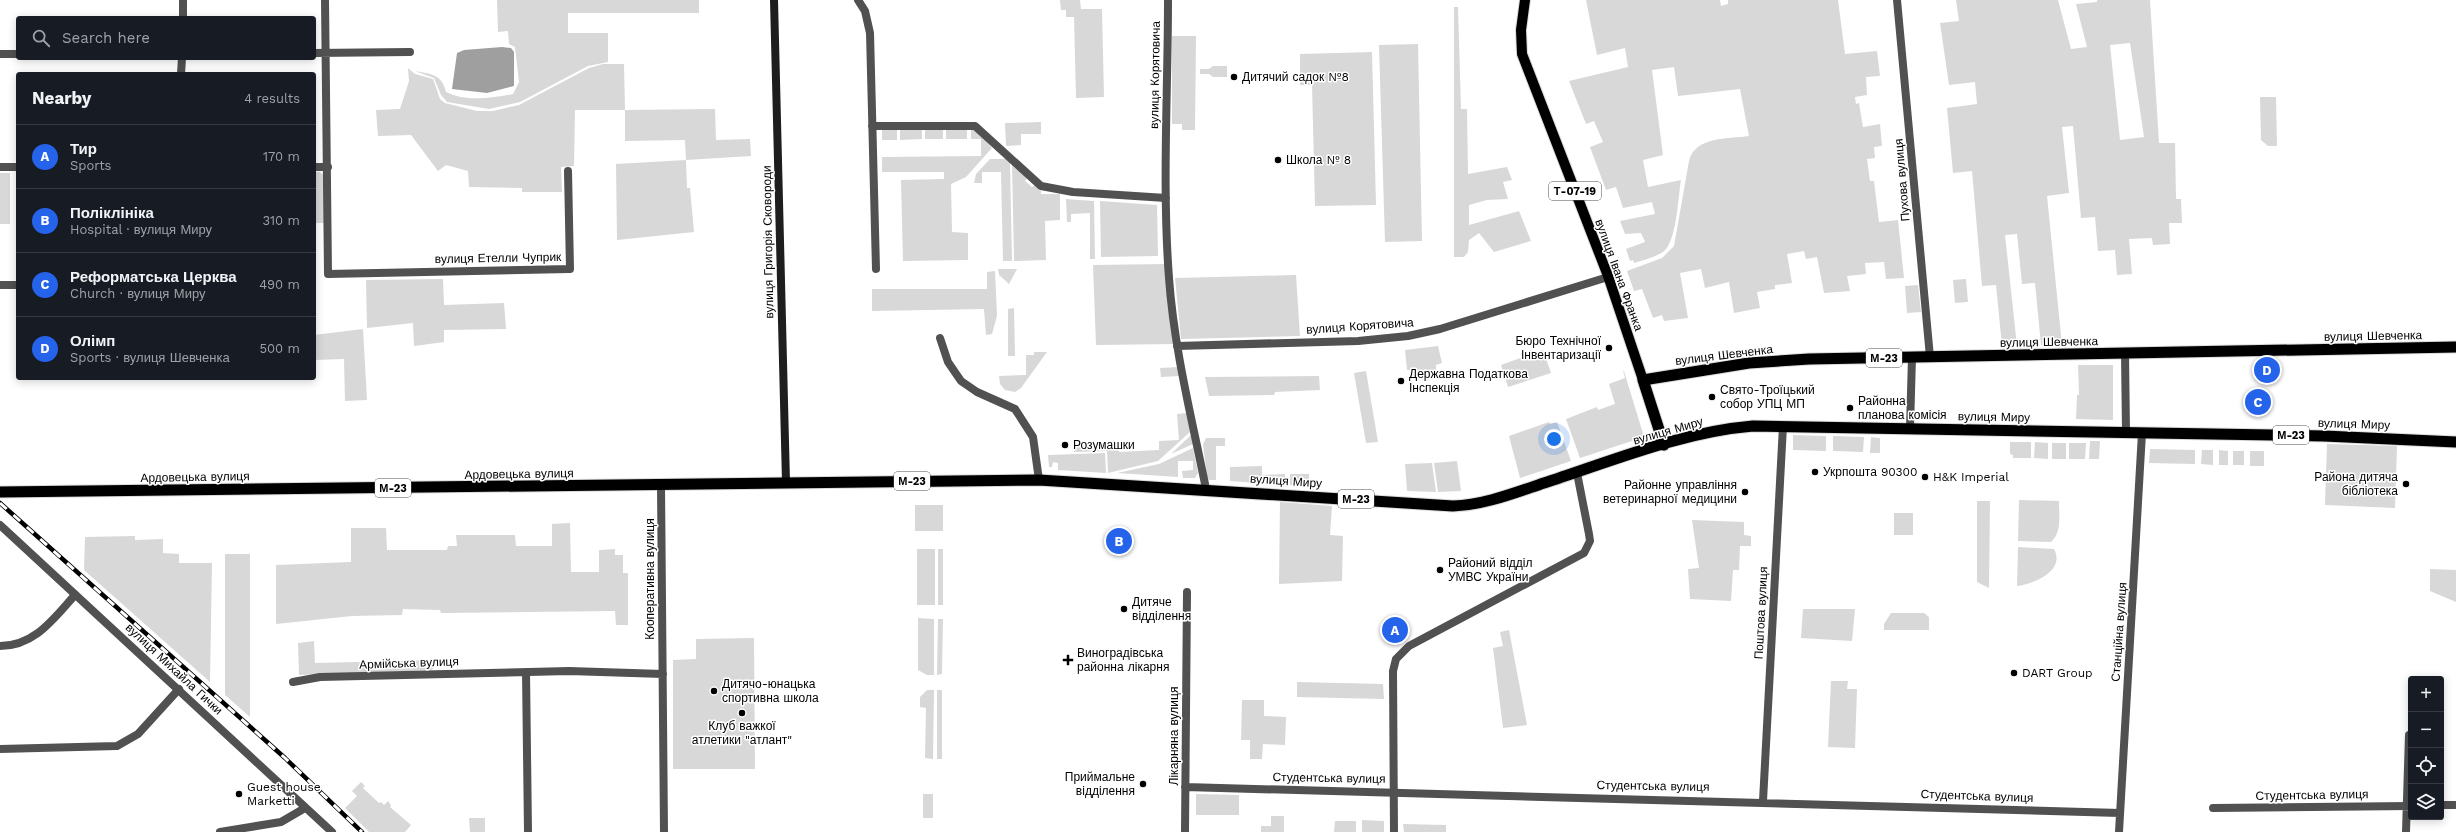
<!DOCTYPE html>
<html lang="en">
<head>
<meta charset="utf-8">
<style>
	:root { --surface:#171b24; --page:#242831; --text:#f1f3f6; --muted:#9ea1a6; --line:#363941; --accent:#2563eb }
	body { margin:0; font-family:"Work Sans",sans-serif; background:var(--page); color:var(--text) }
	.controls { position:absolute; right:12px; bottom:12px; display:grid; overflow:hidden; border-radius:4px; box-shadow:0 2px 10px #0003 }
	.controls button { width:36px; height:36px; display:grid; place-items:center; padding:0; border:0; border-bottom:1px solid var(--line); background:var(--surface); color:var(--text); font:20px sans-serif }
	.you { position:absolute; left:1554px; top:439px; width:14px; height:14px; margin:-10px; border:3px solid #fff; border-radius:50%; background:#1a73e8; box-shadow:0 0 0 6px #1a73e833 }
	.badge { display:grid; place-items:center; width:26px; height:26px; border-radius:50%; background:var(--accent); color:#fff; font-size:13px; font-weight:700 }
	.pin { position:absolute; translate:-50% -50%; border:2px solid #fff; box-shadow:0 1px 4px #0006 }
	.list { margin:0; padding:0; list-style:none }
	h2 { display:flex; justify-content:space-between; align-items:center; height:52px; margin:0; padding:0 16px; font-size:17px }
	h2 small { font-size:13px; font-weight:400; color:var(--muted) }
	.list li { display:grid; grid-template-columns:26px 1fr auto; gap:12px; align-items:center; box-sizing:border-box; height:64px; padding:0 16px; border-top:1px solid var(--line) }
	.list b { display:block; font-size:15px; white-space:nowrap }
	.list p { margin:0; font-size:13px; white-space:nowrap; color:var(--muted) }
	.list em { font-size:13px; font-style:normal; color:var(--muted) }
	.icon { flex:none; width:22px; height:22px; fill:none; stroke:currentColor; stroke-width:2; stroke-linecap:round; stroke-linejoin:round }
	.map { position:relative; flex:none; width:2456px; height:832px; overflow:hidden }
	.search { position:absolute; background:var(--surface); box-shadow:0 2px 10px #0003; left:16px; top:16px; width:300px; height:44px; display:flex; align-items:center; gap:10px; box-sizing:border-box; padding:0 14px; border-radius:4px; color:var(--muted); font-size:15px }
	.panel { position:absolute; background:var(--surface); box-shadow:0 2px 10px #0003; left:16px; top:72px; width:300px; height:308px; border-radius:4px }
	.map>svg:first-child { display:block }
	.green { fill:#d8d8d8; fill-rule:evenodd }
	.water { fill:#9f9f9f }
	.lines { fill:none; stroke-linecap:round; stroke-linejoin:round }
	.primary-casing { stroke:#dbdbdb; stroke-width:12 }
	.trunk-casing { stroke:#dbdbdb; stroke-width:13 }
	.minor { stroke:#515151; stroke-width:8 }
	.tertiary { stroke:#515151; stroke-width:8 }
	.secondary { stroke:#1e1e1e; stroke-width:8 }
	.primary { stroke:#000; stroke-width:10 }
	.trunk { stroke:#000; stroke-width:11 }
	.rail-casing { stroke:#000; stroke-width:4.5 }
	.rail { stroke:#fff; stroke-width:3; stroke-dasharray:9; stroke-linecap:butt }
	.poi-dot { fill:#000; stroke:#fff; stroke-width:1.5 }
	.labels { text-anchor:middle; stroke-width:3; stroke-linejoin:round; paint-order:stroke }
	.shield { fill:#fff; stroke:#4c4c4c; stroke-width:1 }
	.shield-label { font-size:11px; font-weight:bold; fill:#000 }
	.street-label { font-size:12px; fill:#000; stroke:#fff }
	.poi-label { font-size:12px; fill:#000; stroke:#fff; text-anchor:start }
</style>
</head>
<body>
<div class="map">
<svg width="2456" height="832" viewBox="0 0 2456 832">
	<rect width="100%" height="100%" fill="#fff"/>
	<path class="green" d="M497,0H699V13H568V33H608V62L588,66L520,102L489,109L447,102L441,95L434,78L415,71C431,74 442,74 446,92C466,102 492,98 513,94L519,82L515,47L509,44L508,31L498,32Z
		M1060,0H1080L1081,9H1102L1104,97L1076,98L1074,17H1066V10H1061Z
		M1586,0H1720L1721,6L1728,4V0H1838L1845,54L1877,51L1880,76L1866,77L1867,95L1855,97L1856,104L1859,103L1863,127L1880,124L1882,146L1874,147L1875,158L1867,159L1870,181H1874L1879,222L1898,220L1904,278L1886,279L1884,262L1865,263L1866,274L1847,276L1850,291L1824,293L1817,257L1806,259L1804,251L1787,254L1792,283L1775,285V289L1757,292L1760,308L1734,313L1729,282L1705,288L1701,269L1680,273L1688,318L1664,321L1662,315L1653,318L1642,289L1634,291L1627,271L1662,258L1674,246L1689,161C1695,136 1728,139 1749,136L1740,89L1678,96L1674,67L1652,70L1663,155L1643,160L1648,187L1681,180C1678,196 1677,242 1663,252C1655,257 1644,260 1634,263L1633,260L1630,261L1626,249L1645,242L1641,233L1625,234L1620,221L1655,214L1652,202L1623,208L1616,187L1606,190L1590,147L1603,142L1594,121L1586,124L1569,81L1628,67L1625,48L1597,55Z
		M1956,0H2058L2071,49L2087,47L2076,4L2097,2V0H2150L2159,143H2175L2176,199H2181L2182,223H2169L2170,244L2153,245L2152,238L2129,239L2132,274L2117,275L2115,250L2098,251L2095,217L2081,218L2073,126L2062,127L2069,193L2047,196L2062,345H2041L2035,283L2022,284L2017,234L2005,235L2017,346H2002L1996,285L1982,286L1972,171L1953,173L1947,108L1977,104L1975,82L1949,85L1940,23L1959,21ZM2130,43L2144,137L2120,140L2110,45Z
		M1454,7H1458L1461,109H1467L1468,174L1507,167L1512,180L1503,182L1508,199L1487,200L1469,205V225L1519,211L1531,241L1494,252L1479,233L1469,240L1468,252L1464,257H1454Z
		M1172,36H1196L1195,130H1182V124H1172Z
		M1418,44L1422,241L1385,242L1379,45Z
		M1372,52L1376,205L1315,206L1312,85H1300V54Z
		M603,64H624L625,110L715,109L716,140L750,139L751,156L686,160L687,188H690L694,232L617,240L616,164L686,160L685,140L625,141V110H575L574,166L561,167L562,192H522V188L469,187L468,171L446,165L438,171L411,135L378,136L376,110L400,109L409,81L408,68L415,74L433,79L440,99L445,103L477,111H493L519,105L589,68Z
		M1213,66H1227V77H1213L1209,74H1200V69H1209Z
		M2260,97H2276L2277,146H2268L2261,140Z
		M1041,122V134H1021V145L1006,146L1005,123Z
		M922,129V139L900,140V130Z
		M925,129H943V139H925Z
		M946,129H967V139H946Z
		M971,129L979,132L992,148L966,177L951,184L952,232L968,233V260L903,261L901,180L944,179V172H882V157L981,156V139H971Z
		M882,130H897V140H882Z
		M990,159H1007L1010,161L1012,261H1003L1001,172H982V183H974L976,174Z
		M1012,164L1027,178L1025,181L1032,187L1035,185L1041,191V194H1060V220L1045,221L1046,260L1014,261Z
		M314,172H320L324,176V223H314Z
		M0,173H10V224H0Z
		M1066,199L1094,201L1095,259H1090V213L1071,214V222H1067Z
		M1100,201L1157,205L1158,256L1101,257Z
		M1166,264L1175,344L1096,345L1093,265Z
		M998,269H1017L1009,284L999,275Z
		M995,271L997,316L992,334L986,335L984,309L872,311V289H987V272Z
		M1296,275L1300,336L1181,339L1175,278Z
		M443,279L444,305L504,303L506,329L444,330V342L414,346L413,323L367,328L366,280Z
		M1966,279L1968,302L1955,303L1953,280Z
		M1918,285L1921,312L1907,313L1905,286Z
		M1014,308L1015,356H1008V309Z
		M363,329L367,400L345,401L344,359L314,360V335Z
		M1438,346L1442,363L1436,365V370L1418,373L1414,370H1407L1405,350Z
		M1543,350L1551,373L1508,387L1501,365Z
		M1034,352H1047L1021,388L1015,392L1005,390L1000,384L999,376L1026,375V355H1034Z
		M2078,365H2113V420L2076,419L2077,395H2079Z
		M1178,367L1180,376L1161,377L1160,368Z
		M1623,370L1624,371L1644,437L1580,458L1566,419L1597,407L1598,410L1615,404L1609,384L1625,378Z
		M1366,371L1378,442L1366,443L1354,373Z
		M1319,376L1320,390L1275,392L1274,395L1209,396L1205,377Z
		M1187,413L1190,432L1158,461L1108,473L1107,451L1074,452V447L1118,444L1119,452L1159,450V441L1179,440L1177,414Z
		M1549,422L1550,424L1557,422L1571,461L1520,478L1509,436Z
		M1191,435L1193,444L1171,454Z
		M1793,435L1826,436V451L1793,450Z
		M1833,436L1864,437L1863,452L1833,451Z
		M1871,437L1880,438V453H1870Z
		M1206,438H1225V446H1216V480H1209L1207,477L1203,444Z
		M2090,441H2100L2099,459H2089Z
		M2010,442H2031V458H2013V455L2010,454Z
		M2035,442L2048,443V459L2034,458Z
		M2052,443H2066V459H2052Z
		M2069,443H2086L2085,459H2069Z
		M2327,444L2397,446L2395,508L2325,505Z
		M1193,448L1198,473L1195,478H1183L1182,471L1193,470V461H1178V477L1117,473L1159,464Z
		M2150,449L2195,450V464L2149,463Z
		M2202,450H2213V465L2201,464Z
		M2219,450L2228,451V465H2219Z
		M2233,451H2244V465H2233Z
		M2250,451H2264V466H2250Z
		M1105,453L1106,473L1058,470V463L1053,462L1052,467H1049L1048,455Z
		M1457,461L1461,491L1438,492L1434,463Z
		M1432,463L1436,492L1407,491L1405,464Z
		M1262,466V475L1285,474V485L1230,481V467Z
		M1290,474H1309V486L1290,485Z
		M2019,500L2059,501C2059,514 2062,533 2051,542L2018,541Z
		M1977,501H1990L1989,588L1977,582Z
		M1280,502L1332,506L1330,535L1343,536L1342,581L1279,584Z
		M915,505H943V531H915Z
		M1894,513H1913V535H1894Z
		M1692,520L1744,522V535L1751,536V546H1740L1739,570H1733L1731,601L1690,599L1688,569L1699,568Z
		M570,523L571,572H599V550L615,549V555H623V573H628V625H616L615,611L441,613L440,610L403,609L402,615L352,616L276,624V565L351,562V528H386L387,550H447L448,546H457L456,535H515L516,546H552V524Z
		M135,536V540L163,539V553L179,554V563H212L210,682L84,570L85,537Z
		M2018,547L2054,549C2066,571 2033,584 2017,586Z
		M917,549H935V605H917Z
		M938,549H943V605H938Z
		M225,554H250V717L225,695Z
		M2430,569L2456,570V602L2430,591Z
		M1803,609H1855L1852,641L1801,638Z
		M1891,613H1924L1929,617V630H1884V624Z
		M918,618L934,619V675H927L918,670Z
		M938,619H943L942,674L937,675Z
		M1509,630L1527,725L1503,728L1493,648L1503,646L1500,632Z
		M754,638L755,769H673V660L696,659V639Z
		M314,641L315,663L435,660V666L432,670L299,675L298,643Z
		M1831,681H1848L1847,689H1857L1855,748L1828,747Z
		M1297,682L1383,684L1384,699L1297,697Z
		M927,690H934L933,759L925,758L926,708L920,707V697Z
		M937,690H942V759H937Z
		M1242,700H1264V716L1286,717L1285,745L1263,744L1262,759H1250V740H1241Z
		M361,782L365,786L363,788L379,803L381,802L384,805L388,801L391,805L390,807L411,825L405,832H369L345,808L357,796L352,791Z
		M923,794H933V818H923Z
		M1196,794L1239,795V815H1196Z
		M1271,816H1284V832H1261V826H1271Z
		M469,818H485V832H470Z
		M1362,820L1384,821V832H1362Z
		M1335,821H1356V832H1334Z
		M1403,824L1446,825V832H1404Z"/>
	<path class="water" d="M502,47L511,48L514,52V86L487,93L452,89L457,53L464,50Z"/>
	<g class="lines">
		<defs>
			<path id="primary" d="M1525,0L1521,30L1522,54L1608,276L1643,380"/>
			<path id="trunk" d="M1664,445L1643,380L1749,363L1809,359L2456,347
				M0,492L1039,480L1453,506C1484,505 1514,493 1544,483C1612,461 1681,432 1753,426L2324,436L2456,442"/>
		</defs>
		<use href="#primary" class="primary-casing"/>
		<use href="#trunk" class="trunk-casing"/>
		<path class="minor" d="M325,0L328,274L570,269L568,171
			M858,0L865,11L870,33L876,269
			M1168,0C1168,92 1162,186 1169,278C1174,349 1192,419 1206,489
			M1897,0L1930,357
			M183,18V0
			M314,53L410,52
			M0,54H18
			M181,74L182,58
			M872,126H975L1041,186L1073,192L1166,198
			M0,167H18
			M314,167H328
			M0,285H18
			M940,338L948,362L961,381L977,392L1015,409L1033,437L1039,480
			M1177,346L1358,341L1408,336L1440,329L1608,277
			M2125,353L2126,432
			M1910,428L1912,357
			M661,485L664,832
			M0,646C35,646 54,618 75,595
			M526,672L528,832
			M293,682L320,677L569,671L663,674
			M0,749L117,746L138,734L179,689
			M1185,787L2120,813
			M1763,801L1783,426
			M2441,805H2456
			M2213,808L2411,806
			M220,832L281,822L305,808
			M1185,832L1187,592
			M2119,832L2142,433
			M2406,832L2409,735"/>
		<path class="tertiary" d="M0,525L332,832
			M1394,832L1393,671L1396,659L1409,646L1584,553L1590,541L1589,534L1577,473"/>
		<path class="secondary" d="M774,0L786,482"/>
		<use href="#primary" class="primary"/>
		<use href="#trunk" class="trunk"/>
		<defs>
			<path id="rail" d="M0,503L285,758L362,832"/>
		</defs>
		<use href="#rail" class="rail-casing"/>
		<use href="#rail" class="rail"/>
	</g>
	<g class="poi-dot">
		<circle cx="1234" cy="77" r="4"/>
		<circle cx="1278" cy="160" r="4"/>
		<circle cx="1609" cy="348" r="4"/>
		<circle cx="1401" cy="381" r="4"/>
		<circle cx="1712" cy="397" r="4"/>
		<circle cx="1850" cy="408" r="4"/>
		<circle cx="1065" cy="445" r="4"/>
		<circle cx="1815" cy="472" r="4"/>
		<circle cx="1925" cy="477" r="4"/>
		<circle cx="2406" cy="484" r="4"/>
		<circle cx="1745" cy="492" r="4"/>
		<circle cx="1440" cy="570" r="4"/>
		<circle cx="1124" cy="609" r="4"/>
		<path d="M1066 654h4v4h4v4h-4v4h-4v-4h-4v-4h4z"/>
		<circle cx="2014" cy="673" r="4"/>
		<circle cx="714" cy="691" r="4"/>
		<circle cx="742" cy="713" r="4"/>
		<circle cx="1143" cy="784" r="4"/>
		<circle cx="239" cy="794" r="4"/>
	</g>
	<g class="labels">
		<g class="shield">
			<rect x="1549" y="182" width="52" height="18" rx="3"/>
			<rect x="1866" y="349" width="36" height="18" rx="3"/>
			<rect x="2273" y="426" width="36" height="18" rx="3"/>
			<rect x="894" y="472" width="36" height="18" rx="3"/>
			<rect x="375" y="479" width="36" height="18" rx="3"/>
			<rect x="1338" y="490" width="36" height="18" rx="3"/>
		</g>
		<g class="shield-label">
			<text x="1575" y="195">Т-07-19</text>
			<text x="1884" y="362">М-23</text>
			<text x="2291" y="439">М-23</text>
			<text x="912" y="485">М-23</text>
			<text x="393" y="492">М-23</text>
			<text x="1356" y="503">М-23</text>
		</g>
		<g class="street-label">
			<text transform="translate(1155 75) rotate(-89)" y="4">вулиця Корятовича</text>
			<text transform="translate(1902 180) rotate(-95)" y="4">Пухова вулиця</text>
			<text transform="translate(768 242) rotate(-91)" y="4">вулиця Григорія Сковороди</text>
			<text transform="translate(498 258) rotate(-1)" y="4">вулиця Етелли Чуприк</text>
			<text transform="translate(1619 275) rotate(70)" y="4">вулиця Івана Франка</text>
			<text transform="translate(1360 326) rotate(-4)" y="4">вулиця Корятовича</text>
			<text transform="translate(2373 336) rotate(-1)" y="4">вулиця Шевченка</text>
			<text transform="translate(2049 342) rotate(-1)" y="4">вулиця Шевченка</text>
			<text transform="translate(1724 355) rotate(-7)" y="4">вулиця Шевченка</text>
			<text transform="translate(1994 417) rotate(1)" y="4">вулиця Миру</text>
			<text transform="translate(2354 424) rotate(2)" y="4">вулиця Миру</text>
			<text transform="translate(1668 431) rotate(-16)" y="4">вулиця Миру</text>
			<text transform="translate(519 474) rotate(-1)" y="4">Ардовецька вулиця</text>
			<text transform="translate(195 477) rotate(-1)" y="4">Ардовецька вулиця</text>
			<text transform="translate(1286 481) rotate(4)" y="4">вулиця Миру</text>
			<text transform="translate(650 579) rotate(-90)" y="4">Кооперативна вулиця</text>
			<text transform="translate(1761 613) rotate(-87)" y="4">Поштова вулиця</text>
			<text transform="translate(2119 632) rotate(-86)" y="4">Станційна вулиця</text>
			<text transform="translate(409 663) rotate(-2)" y="4">Армійська вулиця</text>
			<text transform="translate(174 669) rotate(43)" y="4">вулиця Михайла Гички</text>
			<text transform="translate(1174 736) rotate(-90)" y="4">Лікарняна вулиця</text>
			<text transform="translate(1329 778) rotate(1)" y="4">Студентська вулиця</text>
			<text transform="translate(1653 786) rotate(1)" y="4">Студентська вулиця</text>
			<text transform="translate(2312 795) rotate(-1)" y="4">Студентська вулиця</text>
			<text transform="translate(1977 796) rotate(2)" y="4">Студентська вулиця</text>
		</g>
		<g class="poi-label">
			<text x="1242" y="81">Дитячий садок №8</text>
			<text x="1286" y="164">Школа № 8</text>
			<text x="1601" y="345" text-anchor="end">Бюро Технічної<tspan x="1601" dy="14">Інвентаризації</tspan></text>
			<text x="1409" y="378">Державна Податкова<tspan x="1409" dy="14">Інспекція</tspan></text>
			<text x="1720" y="394">Свято-Троїцький<tspan x="1720" dy="14">собор УПЦ МП</tspan></text>
			<text x="1858" y="405">Районна<tspan x="1858" dy="14">планова комісія</tspan></text>
			<text x="1073" y="449">Розумашки</text>
			<text x="1823" y="476">Укрпошта 90300</text>
			<text x="1933" y="481">H&amp;K Imperial</text>
			<text x="2398" y="481" text-anchor="end">Района дитяча<tspan x="2398" dy="14">бібліотека</tspan></text>
			<text x="1737" y="489" text-anchor="end">Районне управління<tspan x="1737" dy="14">ветеринарної медицини</tspan></text>
			<text x="1448" y="567">Районий відділ<tspan x="1448" dy="14">УМВС України</tspan></text>
			<text x="1132" y="606">Дитяче<tspan x="1132" dy="14">відділення</tspan></text>
			<text x="1077" y="657">Виноградівська<tspan x="1077" dy="14">районна лікарня</tspan></text>
			<text x="2022" y="677">DART Group</text>
			<text x="722" y="688">Дитячо-юнацька<tspan x="722" dy="14">спортивна школа</tspan></text>
			<text x="742" y="730" text-anchor="middle">Клуб важкої<tspan x="742" dy="14">атлетики "атлант"</tspan></text>
			<text x="1135" y="781" text-anchor="end">Приймальне<tspan x="1135" dy="14">відділення</tspan></text>
			<text x="247" y="791">Guest house<tspan x="247" dy="14">Marketti</tspan></text>
		</g>
	</g>
</svg>
<div class="controls">
<button>+</button>
<button>−</button>
<button><svg class="icon" aria-label="locate" viewBox="0 0 24 24"><circle cx="12" cy="12" r="6"/><path d="M12 2v4M12 18v4M2 12h4M18 12h4"/></svg></button>
<button><svg class="icon" aria-label="layers" viewBox="0 0 24 24"><path d="M12 4l9 5-9 5-9-5zM3 14l9 5 9-5"/></svg></button>
</div>
<div class="you"></div>
<div class="pin badge" style="left:1395px;top:630px">A</div>
<div class="pin badge" style="left:1119px;top:541px">B</div>
<div class="pin badge" style="left:2258px;top:402px">C</div>
<div class="pin badge" style="left:2267px;top:370px">D</div>
<div class="search"><svg class="icon" aria-label="search" viewBox="0 0 24 24"><circle cx="10" cy="10" r="6"/><path d="M15 15l6 6"/></svg>Search here</div>
<section class="panel">
<h2>Nearby<small>4 results</small></h2>
<ul class="list">
<li><span class="badge">A</span><div><b>Тир</b><p>Sports</p></div><em>170 m</em></li>
<li><span class="badge">B</span><div><b>Поліклініка</b><p>Hospital · вулиця Миру</p></div><em>310 m</em></li>
<li><span class="badge">C</span><div><b>Реформатська Церква</b><p>Church · вулиця Миру</p></div><em>490 m</em></li>
<li><span class="badge">D</span><div><b>Олімп</b><p>Sports · вулиця Шевченка</p></div><em>500 m</em></li>
</ul>
</section>
</div>
</body>
</html>
